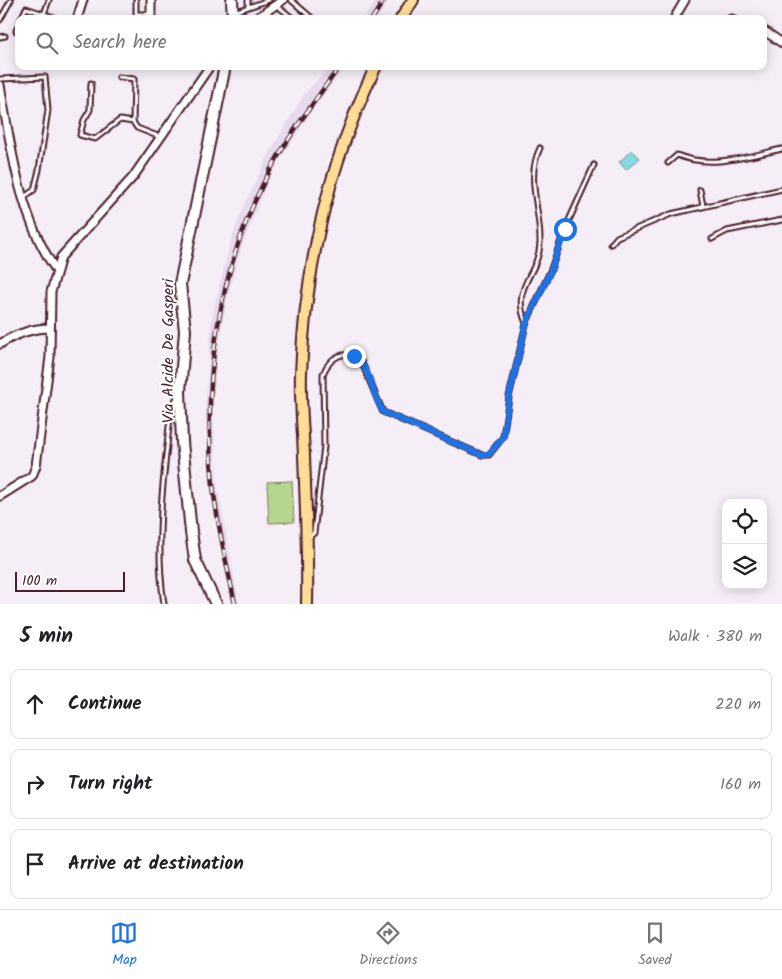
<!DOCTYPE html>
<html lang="en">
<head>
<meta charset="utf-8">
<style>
	:root { --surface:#fff; --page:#f2f2f2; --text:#202124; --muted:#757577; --line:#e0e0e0; --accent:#1a73e8 }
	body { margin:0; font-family:Kalam,sans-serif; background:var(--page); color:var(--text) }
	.controls { position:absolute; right:15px; bottom:15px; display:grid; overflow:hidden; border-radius:10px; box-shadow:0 2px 12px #0003 }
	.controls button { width:45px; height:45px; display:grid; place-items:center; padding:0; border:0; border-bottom:1px solid var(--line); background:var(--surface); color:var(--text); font:25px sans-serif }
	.scale { position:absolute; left:15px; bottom:12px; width:110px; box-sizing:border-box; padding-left:5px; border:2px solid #4a1f2b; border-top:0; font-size:14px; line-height:18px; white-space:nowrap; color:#4a1f2b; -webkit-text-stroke:4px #fff; paint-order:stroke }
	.stop { position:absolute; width:15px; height:15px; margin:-11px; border:4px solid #1a73e8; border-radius:50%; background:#fff }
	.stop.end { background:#1a73e8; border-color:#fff; box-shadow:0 1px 5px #0008 }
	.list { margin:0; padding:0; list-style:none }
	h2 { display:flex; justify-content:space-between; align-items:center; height:65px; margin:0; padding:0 20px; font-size:21px }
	h2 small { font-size:16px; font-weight:400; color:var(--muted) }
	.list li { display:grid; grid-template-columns:32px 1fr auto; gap:15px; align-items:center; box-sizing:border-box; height:70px; margin:0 10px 10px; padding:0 10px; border:1px solid var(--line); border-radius:10px }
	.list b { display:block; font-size:19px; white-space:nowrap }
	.list em { font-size:16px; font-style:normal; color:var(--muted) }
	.icon { flex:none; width:28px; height:28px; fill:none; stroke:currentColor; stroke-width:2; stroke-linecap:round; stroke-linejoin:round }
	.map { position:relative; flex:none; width:782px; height:604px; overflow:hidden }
	.search { position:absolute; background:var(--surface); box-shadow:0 2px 12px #0003; left:15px; right:15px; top:15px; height:55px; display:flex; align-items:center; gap:12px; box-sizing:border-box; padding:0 18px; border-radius:10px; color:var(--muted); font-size:19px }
	.sheet { height:305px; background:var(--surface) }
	nav { display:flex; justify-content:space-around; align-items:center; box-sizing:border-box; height:70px; border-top:1px solid var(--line); background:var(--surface); font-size:14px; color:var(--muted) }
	nav a { display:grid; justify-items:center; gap:2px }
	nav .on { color:var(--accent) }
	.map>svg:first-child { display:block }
	.built { fill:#e8daed }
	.green { fill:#b6d58e; stroke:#807a5c }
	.water { fill:#88d9e1; stroke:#6f8f98 }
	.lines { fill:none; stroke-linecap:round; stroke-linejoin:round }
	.lane-casing { stroke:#4a1f2b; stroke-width:7 }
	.street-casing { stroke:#4a1f2b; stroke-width:11 }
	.secondary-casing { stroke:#4a1f2b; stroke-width:14 }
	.primary-casing { stroke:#4a1f2b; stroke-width:14 }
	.lane { stroke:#fff; stroke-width:3 }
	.street { stroke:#fff; stroke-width:7 }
	.secondary { stroke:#fff; stroke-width:10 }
	.primary { stroke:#ffdd96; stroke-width:10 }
	.rail-casing { stroke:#4a1f2b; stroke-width:4.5 }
	.rail { stroke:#fff; stroke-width:2.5; stroke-dasharray:8; stroke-linecap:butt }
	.route { stroke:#1a73e8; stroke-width:6 }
	.labels { text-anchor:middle; stroke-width:4.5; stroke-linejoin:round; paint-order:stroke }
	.street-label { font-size:16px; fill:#4a1f2b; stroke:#fff }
</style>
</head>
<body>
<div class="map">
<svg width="782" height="604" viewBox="0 0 782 604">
	<rect width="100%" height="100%" fill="#f5eef7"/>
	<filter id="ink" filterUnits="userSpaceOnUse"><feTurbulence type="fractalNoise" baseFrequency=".02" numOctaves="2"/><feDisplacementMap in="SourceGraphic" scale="10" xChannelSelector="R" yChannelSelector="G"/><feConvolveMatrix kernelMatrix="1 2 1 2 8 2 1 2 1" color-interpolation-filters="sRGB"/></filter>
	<g filter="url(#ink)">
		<path class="built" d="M376,0H389L377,19H364Z
			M331,66H346L317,103L280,159L268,181L242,246L230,287L223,320L216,363L213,410L217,484L239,604H231L210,486L205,411L212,316L231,240L243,208L270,152L305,93Z"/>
		<path class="green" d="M292,481L294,522L269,523L267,482Z"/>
		<path class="water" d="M632,150L640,158L626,170L619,162Z"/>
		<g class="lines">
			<defs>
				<path id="lane" d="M136,0V14H151
					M248,0V6
					M291,0L313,19
					M276,5L294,19
					M234,12L269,0
					M44,14L49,0
					M21,19L26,8L59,19
					M0,20L11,0
					M16,31L19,24
					M0,37L5,36
					M119,77L134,79L133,122L137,128L160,137
					M0,79L45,77L48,110L39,170L34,190L24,197
					M91,83L90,110L84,120L80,135L95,139L120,120L133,122
					M668,163L677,155C709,169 750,156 782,149
					M700,190L703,206
					M712,239L727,231L782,220
					M611,244L617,237L671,214L782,189
					M526,323C510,286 539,275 540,243C541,209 525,179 540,148
					M308,538L314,533L324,446L323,374C330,357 344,348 361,361L383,412L482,455H489L503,437L509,397L526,324L551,269L565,229L594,165
					M164,604C156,552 161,498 167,446C169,429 169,412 177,397"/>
				<path id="street" d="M151,0V19
					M77,19L83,0
					M255,19L283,0
					M677,19L675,17L685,0
					M731,19H732
					M763,30L782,43
					M0,85C11,147 19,217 56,270
					M0,344C16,334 31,328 50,328
					M0,496L32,476L36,466L50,357L51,292L61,257L133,177L210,66"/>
				<path id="secondary" d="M232,0L233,19
					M216,604L195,560L191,532L182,442L180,391L185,331L180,284L225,66"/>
				<path id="primary" d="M401,19L413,0
					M307,604C308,555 306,506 304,456C303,429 300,401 301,373C305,266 329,163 376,66"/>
			</defs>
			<use href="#lane" class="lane-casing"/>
			<use href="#street" class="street-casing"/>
			<use href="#secondary" class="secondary-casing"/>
			<use href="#primary" class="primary-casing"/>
			<use href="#lane" class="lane"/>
			<use href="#street" class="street"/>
			<use href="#secondary" class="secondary"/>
			<use href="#primary" class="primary"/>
			<defs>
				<path id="rail" d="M372,19L384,0
					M235,604C227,565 217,525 213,485C202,383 218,272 265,180C286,139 313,103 340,66"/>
			</defs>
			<use href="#rail" class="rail-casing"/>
			<use href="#rail" class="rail"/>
		</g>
	</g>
	<g class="lines" filter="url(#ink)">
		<path class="route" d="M354,356C372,369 371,394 383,412L482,455L489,454L503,437L509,397L526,324L551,270L565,229"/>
	</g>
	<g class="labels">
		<g class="street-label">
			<text transform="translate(167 351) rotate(-90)" y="6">Via Alcide De Gasperi</text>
		</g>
	</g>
</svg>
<div class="controls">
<button><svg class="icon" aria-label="locate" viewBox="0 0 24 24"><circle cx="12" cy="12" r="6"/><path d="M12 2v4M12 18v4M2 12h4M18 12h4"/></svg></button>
<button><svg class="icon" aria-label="layers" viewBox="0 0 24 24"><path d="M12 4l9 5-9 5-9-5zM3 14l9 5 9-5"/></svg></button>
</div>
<div class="scale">100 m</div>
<div class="stop" style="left:565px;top:229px"></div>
<div class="stop end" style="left:354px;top:356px"></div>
<div class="search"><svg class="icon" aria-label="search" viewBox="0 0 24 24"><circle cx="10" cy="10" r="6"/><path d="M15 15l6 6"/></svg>Search here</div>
</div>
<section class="sheet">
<h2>5 min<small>Walk · 380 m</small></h2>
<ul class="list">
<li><svg class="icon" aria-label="ahead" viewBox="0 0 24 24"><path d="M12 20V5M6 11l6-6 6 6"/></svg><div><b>Continue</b></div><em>220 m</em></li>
<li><svg class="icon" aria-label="right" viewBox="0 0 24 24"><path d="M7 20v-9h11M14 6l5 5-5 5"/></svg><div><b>Turn right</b></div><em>160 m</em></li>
<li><svg class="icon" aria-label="arrive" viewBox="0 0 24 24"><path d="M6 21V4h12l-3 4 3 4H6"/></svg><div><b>Arrive at destination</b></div></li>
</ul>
</section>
<nav>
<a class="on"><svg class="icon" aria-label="map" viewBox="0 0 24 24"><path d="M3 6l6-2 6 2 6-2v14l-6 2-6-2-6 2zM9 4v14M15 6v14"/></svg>Map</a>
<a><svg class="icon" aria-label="directions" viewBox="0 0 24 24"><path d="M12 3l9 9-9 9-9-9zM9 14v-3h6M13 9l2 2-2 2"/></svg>Directions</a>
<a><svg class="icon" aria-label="saved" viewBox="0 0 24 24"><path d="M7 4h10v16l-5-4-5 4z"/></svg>Saved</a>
</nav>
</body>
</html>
